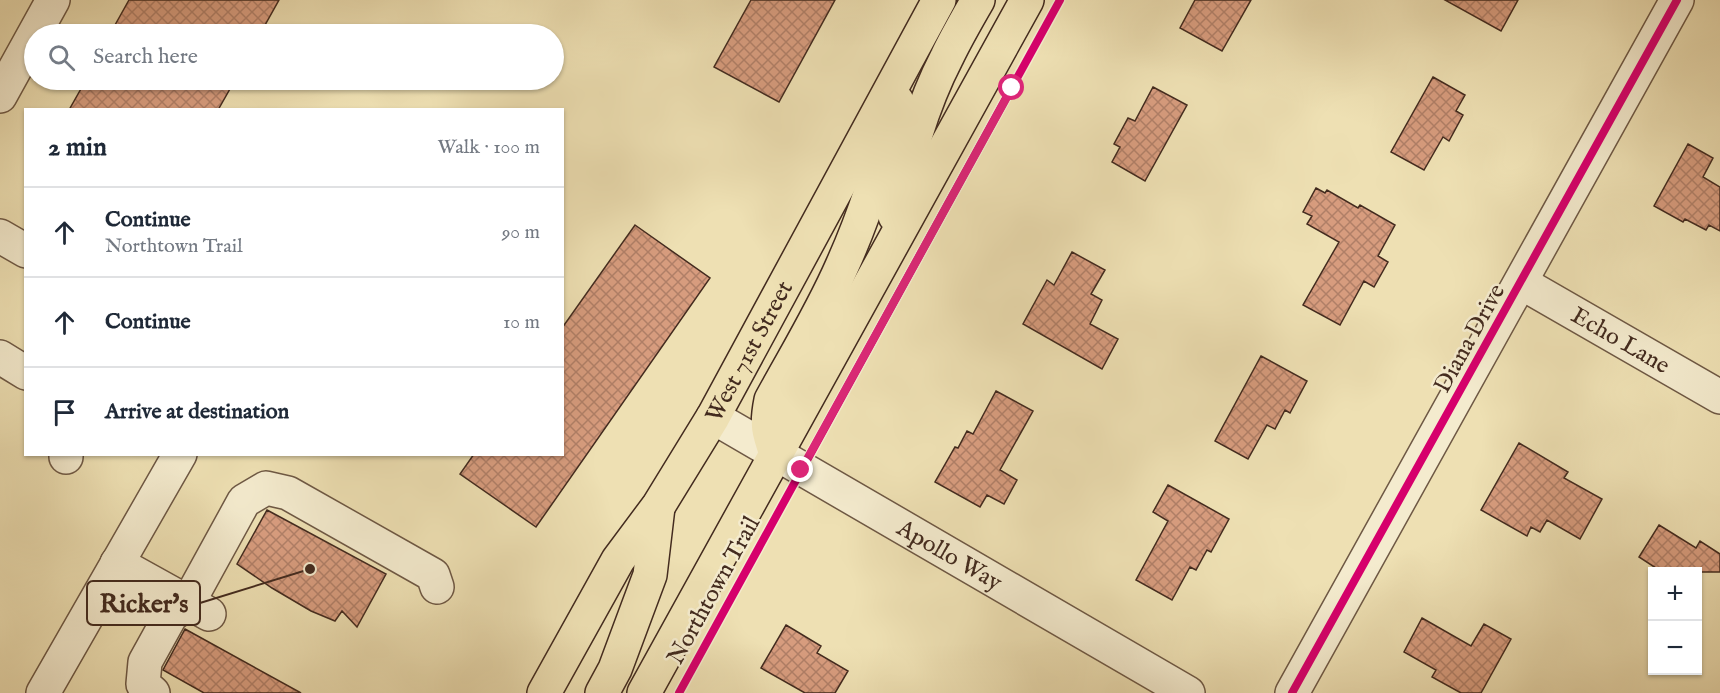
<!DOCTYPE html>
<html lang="en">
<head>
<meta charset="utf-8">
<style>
	:root { --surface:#fff; --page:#f2f2f3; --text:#1f2937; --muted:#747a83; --line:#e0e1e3 }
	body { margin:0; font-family:"IM FELL English",serif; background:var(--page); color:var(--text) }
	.controls { position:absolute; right:18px; bottom:18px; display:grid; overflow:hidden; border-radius:0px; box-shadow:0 2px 4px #0004 }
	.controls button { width:54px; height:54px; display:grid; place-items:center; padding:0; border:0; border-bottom:2px solid var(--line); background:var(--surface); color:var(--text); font:30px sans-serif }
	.stop { position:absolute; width:18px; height:18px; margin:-14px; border:4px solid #db2777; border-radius:50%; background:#fff }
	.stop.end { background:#db2777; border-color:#fff; box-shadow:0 2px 6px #0008 }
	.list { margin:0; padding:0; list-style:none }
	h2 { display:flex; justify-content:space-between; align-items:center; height:78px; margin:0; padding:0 24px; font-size:26px }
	h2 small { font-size:20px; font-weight:400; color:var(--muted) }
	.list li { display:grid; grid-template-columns:39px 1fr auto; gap:18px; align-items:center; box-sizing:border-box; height:90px; padding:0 24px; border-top:2px solid var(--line) }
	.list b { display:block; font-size:22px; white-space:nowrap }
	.list p { margin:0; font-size:20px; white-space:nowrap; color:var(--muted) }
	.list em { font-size:20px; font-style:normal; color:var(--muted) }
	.icon { flex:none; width:33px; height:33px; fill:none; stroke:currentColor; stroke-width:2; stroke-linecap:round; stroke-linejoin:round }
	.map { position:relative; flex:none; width:1720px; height:693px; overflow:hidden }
	.search { position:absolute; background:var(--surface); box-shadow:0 2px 4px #0004; left:24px; top:24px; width:540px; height:66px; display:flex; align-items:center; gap:15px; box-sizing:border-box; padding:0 21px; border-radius:33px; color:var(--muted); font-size:22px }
	.panel { position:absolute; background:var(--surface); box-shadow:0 2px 4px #0004; left:24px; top:108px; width:540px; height:348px; border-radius:0px }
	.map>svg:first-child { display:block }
	.building { fill:url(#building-cross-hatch); stroke:#432b1f; stroke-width:1.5 }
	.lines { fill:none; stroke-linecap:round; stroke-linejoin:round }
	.minor-casing { stroke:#6e5844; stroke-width:36 }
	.major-casing { stroke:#432b1f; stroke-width:36 }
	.minor { stroke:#f4ebce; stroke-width:33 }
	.major { stroke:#eee0b3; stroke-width:33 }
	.cycleway-casing { stroke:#f4ebce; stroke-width:11 }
	.cycleway { stroke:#d6006c; stroke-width:8 }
	.route { stroke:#db2777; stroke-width:8 }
	.labels { text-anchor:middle; stroke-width:5; stroke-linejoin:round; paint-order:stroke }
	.street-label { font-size:24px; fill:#432b1f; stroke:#f4ebce }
	.leader { fill:none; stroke:#432b1f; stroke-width:2 }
	.callout-dot { fill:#432b1f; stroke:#f4ebce; stroke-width:2 }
	.callout { fill:#f4ebce; stroke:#432b1f; stroke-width:2 }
	.callout-label { font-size:26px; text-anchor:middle; font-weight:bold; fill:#432b1f }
</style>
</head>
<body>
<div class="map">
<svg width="1720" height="693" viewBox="0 0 1720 693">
	<defs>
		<pattern id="building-cross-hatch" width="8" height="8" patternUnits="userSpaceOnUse" patternTransform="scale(1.5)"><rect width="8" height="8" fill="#d79c7e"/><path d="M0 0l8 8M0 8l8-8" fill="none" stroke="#b07f67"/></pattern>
	</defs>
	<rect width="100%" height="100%" fill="#eee0b3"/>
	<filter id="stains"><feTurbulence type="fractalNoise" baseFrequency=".00333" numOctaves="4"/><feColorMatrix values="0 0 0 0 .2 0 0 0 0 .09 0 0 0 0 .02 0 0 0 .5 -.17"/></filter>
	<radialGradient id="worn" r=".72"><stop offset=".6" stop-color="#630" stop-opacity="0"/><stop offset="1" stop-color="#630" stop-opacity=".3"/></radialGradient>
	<path class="building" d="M129,0H279L260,34H110Z
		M751,0H835L779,102L714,67Z
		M1195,0H1251L1222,51L1180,28Z
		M1445,0H1518L1501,31Z
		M1433,77L1465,95L1456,111L1463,115L1449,141L1443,137L1424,170L1391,152Z
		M86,80H235L218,110H69Z
		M1153,87L1187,105L1145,181L1112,162L1120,147L1114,144L1128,118L1135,121Z
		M1688,144L1713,158L1703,177L1720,187V231L1709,225L1706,230L1685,219L1683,222L1654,206Z
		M1316,188L1325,193L1327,190L1358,208L1360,205L1395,225L1378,256L1388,262L1374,287L1364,281L1340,325L1303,305L1339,242L1307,224L1312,216L1303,212Z
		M635,225L710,278L536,527L460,474L474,454H562V328Z
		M1072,252L1105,270L1091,294L1102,300L1090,324L1118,339L1102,369L1023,324L1047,280L1054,285Z
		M1261,356L1307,381L1290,413L1285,410L1275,429L1267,425L1248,459L1215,441Z
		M996,391L1033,411L1000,470L1017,480L1004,504L987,495L980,507L935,482L955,447L958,448L967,431L973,434Z
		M1519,443L1568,472L1564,478L1602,499L1580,539L1547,520L1540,532L1531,527L1527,536L1481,510Z
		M1168,485L1229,519L1211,552L1207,550L1196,570L1190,567L1172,600L1136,580L1168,521L1153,512Z
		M267,510L386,574L357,627L342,611L335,621L311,611L272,588L237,564Z
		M1659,525L1696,548L1700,541L1720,554V572H1662L1639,557Z
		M1422,618L1471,646L1484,624L1511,639L1481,693H1461L1432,677L1436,670L1404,652Z
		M786,625L821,646L817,653L848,671L835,693H805L761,668Z
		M185,629L301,693H204L163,670Z"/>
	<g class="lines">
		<defs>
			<g id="minor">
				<path d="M0,96L53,0"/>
				<path d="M0,236L26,251"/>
				<path id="s1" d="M1522,283L1720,397"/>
				<path d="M0,357L26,373"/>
				<path id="s2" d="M713,417L1188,693"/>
				<path d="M66,457V454"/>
				<path d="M117,563L209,614"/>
				<path d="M43,693L180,454"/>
				<path d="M153,693L143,684L145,662L171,615L188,603L244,501L266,488L288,493L433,575L437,587"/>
				<path d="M1292,693L1677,0"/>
			</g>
			<g id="major">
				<path d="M895,216C907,161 921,107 947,57C956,38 967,19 978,0"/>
				<path d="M776,454C768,431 766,425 771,400C795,356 822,312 842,266C866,213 883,158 897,101"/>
				<path id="s3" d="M544,693L618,560L659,505L713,417L939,0"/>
				<path d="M602,693L615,669L650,575L658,507"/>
				<path d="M644,693L1027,0"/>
			</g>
		</defs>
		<use href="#minor" class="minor-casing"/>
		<use href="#major" class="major-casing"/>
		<use href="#minor" class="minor"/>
		<use href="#major" class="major"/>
		<defs>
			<path id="cycleway" d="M679,693L1060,0
				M1292,693L1677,0"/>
		</defs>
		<use href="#cycleway" class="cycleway-casing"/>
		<use href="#cycleway" class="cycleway"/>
	</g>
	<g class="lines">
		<path class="route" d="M801,470L1012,88"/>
	</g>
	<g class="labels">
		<g class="street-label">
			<text transform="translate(1469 338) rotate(-61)" y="8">Diana Drive</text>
			<text dy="8" stroke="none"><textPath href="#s1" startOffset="114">Echo Lane</textPath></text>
			<text dy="8" stroke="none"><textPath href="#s3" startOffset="399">West 71st Street</textPath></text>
			<text dy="8" stroke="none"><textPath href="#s2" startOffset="274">Apollo Way</textPath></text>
			<text transform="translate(713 590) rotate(-61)" y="8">Northtown Trail</text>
		</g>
	</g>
	<path class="leader" d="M310 569L200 603"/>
	<circle class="callout-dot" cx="310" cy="569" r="6"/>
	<rect class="callout" x="87" y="581" width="113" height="44" rx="6"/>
	<g class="callout-label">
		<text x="144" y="612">Ricker's</text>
	</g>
	<rect width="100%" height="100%" filter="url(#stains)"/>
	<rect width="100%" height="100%" fill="url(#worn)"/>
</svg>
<div class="controls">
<button>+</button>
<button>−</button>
</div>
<div class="stop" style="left:1012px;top:88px"></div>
<div class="stop end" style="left:801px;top:470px"></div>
<div class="search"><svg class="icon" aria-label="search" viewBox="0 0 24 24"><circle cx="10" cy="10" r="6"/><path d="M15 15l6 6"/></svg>Search here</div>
<section class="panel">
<h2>2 min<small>Walk · 100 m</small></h2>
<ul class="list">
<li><svg class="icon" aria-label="ahead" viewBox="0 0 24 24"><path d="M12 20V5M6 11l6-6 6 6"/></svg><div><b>Continue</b><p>Northtown Trail</p></div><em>90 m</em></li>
<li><svg class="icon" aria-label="ahead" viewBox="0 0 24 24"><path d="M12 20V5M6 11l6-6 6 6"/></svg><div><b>Continue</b></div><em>10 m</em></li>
<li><svg class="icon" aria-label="arrive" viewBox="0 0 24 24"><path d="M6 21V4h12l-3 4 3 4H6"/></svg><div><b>Arrive at destination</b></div></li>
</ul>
</section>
</div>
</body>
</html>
